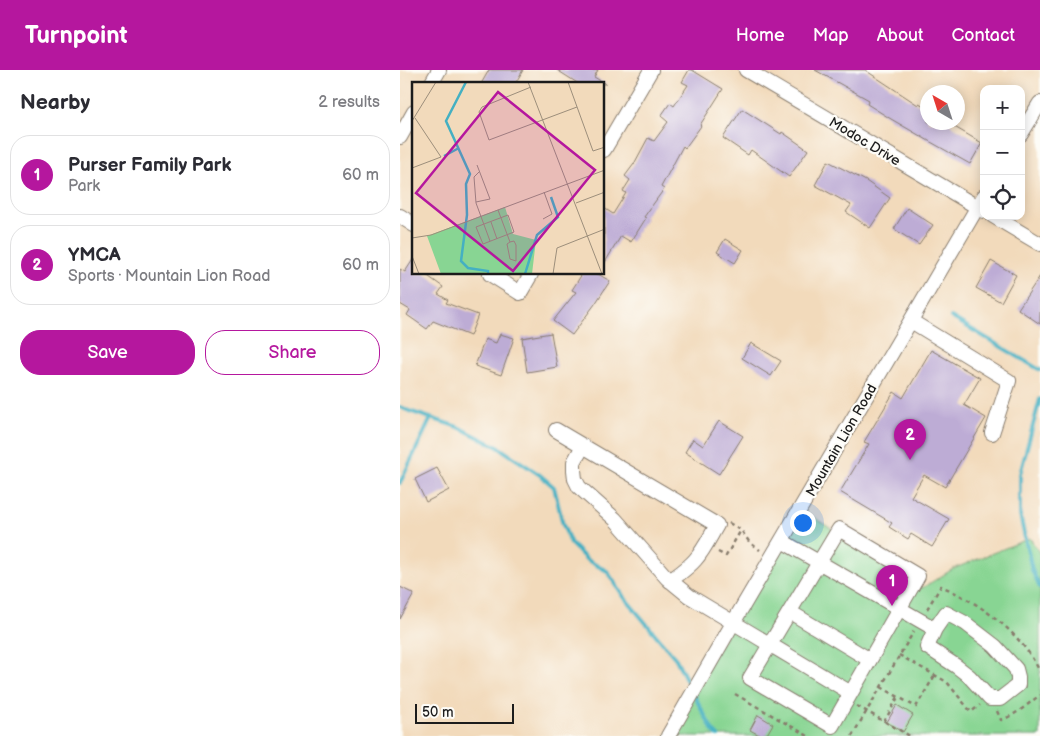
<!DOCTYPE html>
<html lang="en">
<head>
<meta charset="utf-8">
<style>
	:root { --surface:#fff; --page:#f7f7f7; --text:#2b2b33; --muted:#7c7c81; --line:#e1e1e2; --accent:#b5179e }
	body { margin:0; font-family:"Balsamiq Sans",sans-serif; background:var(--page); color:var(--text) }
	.controls { position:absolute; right:15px; top:15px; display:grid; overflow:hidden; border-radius:10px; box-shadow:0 2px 12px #0003 }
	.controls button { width:45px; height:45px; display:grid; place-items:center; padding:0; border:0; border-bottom:1px solid var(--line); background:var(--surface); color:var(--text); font:25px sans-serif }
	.compass { position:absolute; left:520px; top:15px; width:45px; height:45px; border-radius:50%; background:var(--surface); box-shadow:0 2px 12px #0003; rotate:321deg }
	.scale { position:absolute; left:15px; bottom:12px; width:99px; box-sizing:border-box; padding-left:5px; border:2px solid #1c1c1c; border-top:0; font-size:14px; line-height:18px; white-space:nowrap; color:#1c1c1c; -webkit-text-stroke:4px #fdfcf7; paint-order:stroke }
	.you { position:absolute; left:402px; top:452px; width:18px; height:18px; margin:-12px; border:4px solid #fff; border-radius:50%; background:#1a73e8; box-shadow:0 0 0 8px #1a73e833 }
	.badge { display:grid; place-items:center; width:32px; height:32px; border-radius:50%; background:var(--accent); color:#fff; font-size:16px; font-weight:700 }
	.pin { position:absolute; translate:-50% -41px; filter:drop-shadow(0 1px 2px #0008) }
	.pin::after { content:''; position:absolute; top:26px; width:18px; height:15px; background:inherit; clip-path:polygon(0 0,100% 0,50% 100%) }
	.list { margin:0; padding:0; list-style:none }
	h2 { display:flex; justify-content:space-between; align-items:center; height:65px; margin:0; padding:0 20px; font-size:21px }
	h2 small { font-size:16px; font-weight:400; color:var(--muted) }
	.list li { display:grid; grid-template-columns:32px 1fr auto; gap:15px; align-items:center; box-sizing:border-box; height:80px; margin:0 10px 10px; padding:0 10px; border:1px solid var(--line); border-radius:20px }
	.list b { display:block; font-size:19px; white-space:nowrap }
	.list p { margin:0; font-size:16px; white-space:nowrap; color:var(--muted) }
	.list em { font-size:16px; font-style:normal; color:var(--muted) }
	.actions { display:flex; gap:10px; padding:15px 20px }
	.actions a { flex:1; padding:11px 0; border:1px solid var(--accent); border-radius:20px; text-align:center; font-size:18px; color:var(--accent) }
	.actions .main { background:var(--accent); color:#fff }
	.icon { flex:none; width:28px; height:28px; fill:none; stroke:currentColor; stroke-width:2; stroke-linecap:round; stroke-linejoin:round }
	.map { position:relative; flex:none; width:640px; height:666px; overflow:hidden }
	header { display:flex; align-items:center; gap:30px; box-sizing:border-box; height:70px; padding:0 25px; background:var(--accent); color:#fff }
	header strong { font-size:24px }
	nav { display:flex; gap:28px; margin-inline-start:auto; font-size:18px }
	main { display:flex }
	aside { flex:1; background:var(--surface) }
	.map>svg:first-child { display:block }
	.green { fill:#88d593; stroke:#527858 }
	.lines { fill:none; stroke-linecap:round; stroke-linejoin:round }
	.stream { stroke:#44b0c2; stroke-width:4 }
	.building { fill:#bdacd5 }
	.minor-casing { stroke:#877b6c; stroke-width:16 }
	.path { stroke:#877b6c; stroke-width:2.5; stroke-dasharray:4 4; stroke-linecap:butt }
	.minor { stroke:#fff; stroke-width:14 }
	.labels { text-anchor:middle; stroke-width:4.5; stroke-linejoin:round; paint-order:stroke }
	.street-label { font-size:14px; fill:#1c1c1c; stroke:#fdfcf7 }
	.inset-river { fill:none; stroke:#44b0c2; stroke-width:2.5 }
	.inset-road { fill:none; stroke:#9c8e7b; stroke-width:1 }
	.view { fill:#b5179e; fill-opacity:0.15; stroke:#b5179e; stroke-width:2.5 }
	.inset-edge { fill:none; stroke:#1c1c1c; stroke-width:2.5 }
</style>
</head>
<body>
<header>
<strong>Turnpoint</strong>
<nav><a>Home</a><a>Map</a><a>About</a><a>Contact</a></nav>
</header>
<main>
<aside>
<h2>Nearby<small>2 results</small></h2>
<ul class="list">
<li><span class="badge">1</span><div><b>Purser Family Park</b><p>Park</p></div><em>60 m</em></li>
<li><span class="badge">2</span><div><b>YMCA</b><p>Sports · Mountain Lion Road</p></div><em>60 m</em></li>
</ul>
<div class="actions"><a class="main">Save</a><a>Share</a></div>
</aside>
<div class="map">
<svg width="640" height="666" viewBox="0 0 640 666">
	<rect width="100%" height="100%" fill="#fdfcf7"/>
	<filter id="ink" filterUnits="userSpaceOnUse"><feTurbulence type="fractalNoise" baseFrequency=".02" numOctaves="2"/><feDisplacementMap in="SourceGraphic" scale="10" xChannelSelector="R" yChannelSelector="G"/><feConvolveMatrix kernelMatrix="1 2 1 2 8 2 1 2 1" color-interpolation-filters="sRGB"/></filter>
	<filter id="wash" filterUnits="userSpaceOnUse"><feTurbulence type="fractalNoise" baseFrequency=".0096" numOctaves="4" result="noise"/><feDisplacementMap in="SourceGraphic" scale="20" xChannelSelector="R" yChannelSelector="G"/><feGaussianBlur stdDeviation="1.12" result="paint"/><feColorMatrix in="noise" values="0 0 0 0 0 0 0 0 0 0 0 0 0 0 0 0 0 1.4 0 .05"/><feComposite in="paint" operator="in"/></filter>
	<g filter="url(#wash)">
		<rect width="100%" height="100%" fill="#f2dabb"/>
		<path class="green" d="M401,439L522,518L553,499L630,468L640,484V666H266Z"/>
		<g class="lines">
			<path class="stream" d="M551,247L640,300
				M640,329L620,404V445L632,500L640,518
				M0,337L9,341L58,357L98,377L140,405L154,417L163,455L171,474L187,490L207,501L224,527L276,589L291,619
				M0,413L31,348
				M294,625L313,661L318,666"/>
		</g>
		<g id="blocks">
			<path class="building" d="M89,0H123L115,14H81Z
				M157,0H198L194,7L206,14H179Z
				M289,0H292L323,19L300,55L301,56L285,78L283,76L261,117L264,119L244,147L246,148L231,172L221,166L204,194V138L213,144L226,123L223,121L230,110L225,106L234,94L248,68L254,71L268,52L261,46L270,33L274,36L288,15L282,12Z
				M415,0H465L518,35L519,33L528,38V52H546L582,73L570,94L529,71L491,49L467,34L469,30Z
				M342,39L381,64L382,62L408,80L389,107L351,80L348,85L323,68Z
				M428,91L466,111L490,128L470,158L446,142L451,135L415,115Z
				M507,138L533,155L519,175L494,159Z
				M325,169L343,180L335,193L317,182Z
				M14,188V204H25L43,217L38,224L48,230L46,233L78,245L70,266L33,251L27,259L7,245L10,240L0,234V199L5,202Z
				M591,191L616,205L601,232L576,218Z
				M182,204H198L210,211L195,234L172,265L153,251L176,222L172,220Z
				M640,206V254L618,239Z
				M151,263L157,297L127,302L122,268Z
				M100,264L114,268L101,305L75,296L85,269L96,273Z
				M351,273L381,291L371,306L342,288Z
				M531,280L580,308L564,335L586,348L545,417L524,405L511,427L549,449L532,477L511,464L508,469L489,457L492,453L440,422L469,374L464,372L494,322L503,328Z
				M319,351L343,366L319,404L285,382L293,369L303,376Z
				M37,398L49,420L26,432L15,409Z
				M0,517L14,524L0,549Z
				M497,635L513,645L503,662L487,652Z
				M358,645L373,654L366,666H361L350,660Z"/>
		</g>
	</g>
	<g filter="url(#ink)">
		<use href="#blocks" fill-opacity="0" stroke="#877b6c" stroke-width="1"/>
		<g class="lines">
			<defs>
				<path id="minor" d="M346,0L584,141
					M31,14L39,0
					M621,64L640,33
					M0,67L14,42
					M204,80L251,0
					M0,146L14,155
					M593,146L640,174
					M90,204L120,223L131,204
					M511,251L609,311L592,363
					M156,360L317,455C310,467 304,480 295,490C288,498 279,504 270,511
					M183,376L174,392V400L175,409L179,417L215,449L267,508L289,526L451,623
					M439,459L518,506L432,656L350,608Z
					M382,471L535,559
					M390,542L470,590
					M546,543L565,553L595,576L616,599L618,607V615L600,629H590L569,606L556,596L527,577L535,559Z
					M268,666L333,553L584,126"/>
			</defs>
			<use href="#minor" class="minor-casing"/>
			<path class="path" d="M329,453L341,460L350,473L360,480
				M318,482L326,486L341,460
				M527,539L541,516C580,533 621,562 640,602
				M499,585L547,612L571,642L580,635
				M481,617L516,637L535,605
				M335,624L408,666
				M457,636L510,666
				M597,641L601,650C616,645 628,634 640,625
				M484,652L498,627
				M452,666L514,561"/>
			<use href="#minor" class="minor"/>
		</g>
	</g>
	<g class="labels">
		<g class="street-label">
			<text transform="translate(465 71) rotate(31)" y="5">Modoc Drive</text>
			<text transform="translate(441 370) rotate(-60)" y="5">Mountain Lion Road</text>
		</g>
	</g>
	<g transform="translate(12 12)">
		<rect width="192" height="192" fill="#f2dabb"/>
		<path d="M93,125L101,152L124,158L120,192H29L15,154Z" fill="#88d593"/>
		<path class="inset-river" d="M54,0L34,39L58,92L54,102L55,133L49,179L56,186L76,189V192M32,74L47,66M113,192L125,153L146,135L139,115"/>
		<path class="inset-road" d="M116,0L190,192M156,0L181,69L193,65M119,5L70,25L67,30L77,58L165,25M0,39L24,0M0,86L29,75L3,36M68,89L62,95L64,121L78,159M64,120L78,117L65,83M164,121L193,110M86,128L98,160L95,162L98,177L104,179V163L102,159L98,160M96,133L102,150L71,162L64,145ZM131,137L140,132L132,110M79,140L85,157M0,156L19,153L193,88M0,174L7,192M141,192L145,166L193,147"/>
		<path class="view" d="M86,10L183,88L101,189L4,111Z"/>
		<rect width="192" height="192" class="inset-edge"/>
	</g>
</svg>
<div class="controls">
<button>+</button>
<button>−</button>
<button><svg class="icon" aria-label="locate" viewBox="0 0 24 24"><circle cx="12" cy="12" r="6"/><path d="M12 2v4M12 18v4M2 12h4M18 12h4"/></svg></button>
</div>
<svg class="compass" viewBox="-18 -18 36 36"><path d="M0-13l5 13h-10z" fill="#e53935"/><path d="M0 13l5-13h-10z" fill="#7c7c81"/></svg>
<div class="scale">50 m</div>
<div class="you"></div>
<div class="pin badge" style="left:492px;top:536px">1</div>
<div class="pin badge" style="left:510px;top:390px">2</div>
</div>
</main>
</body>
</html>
